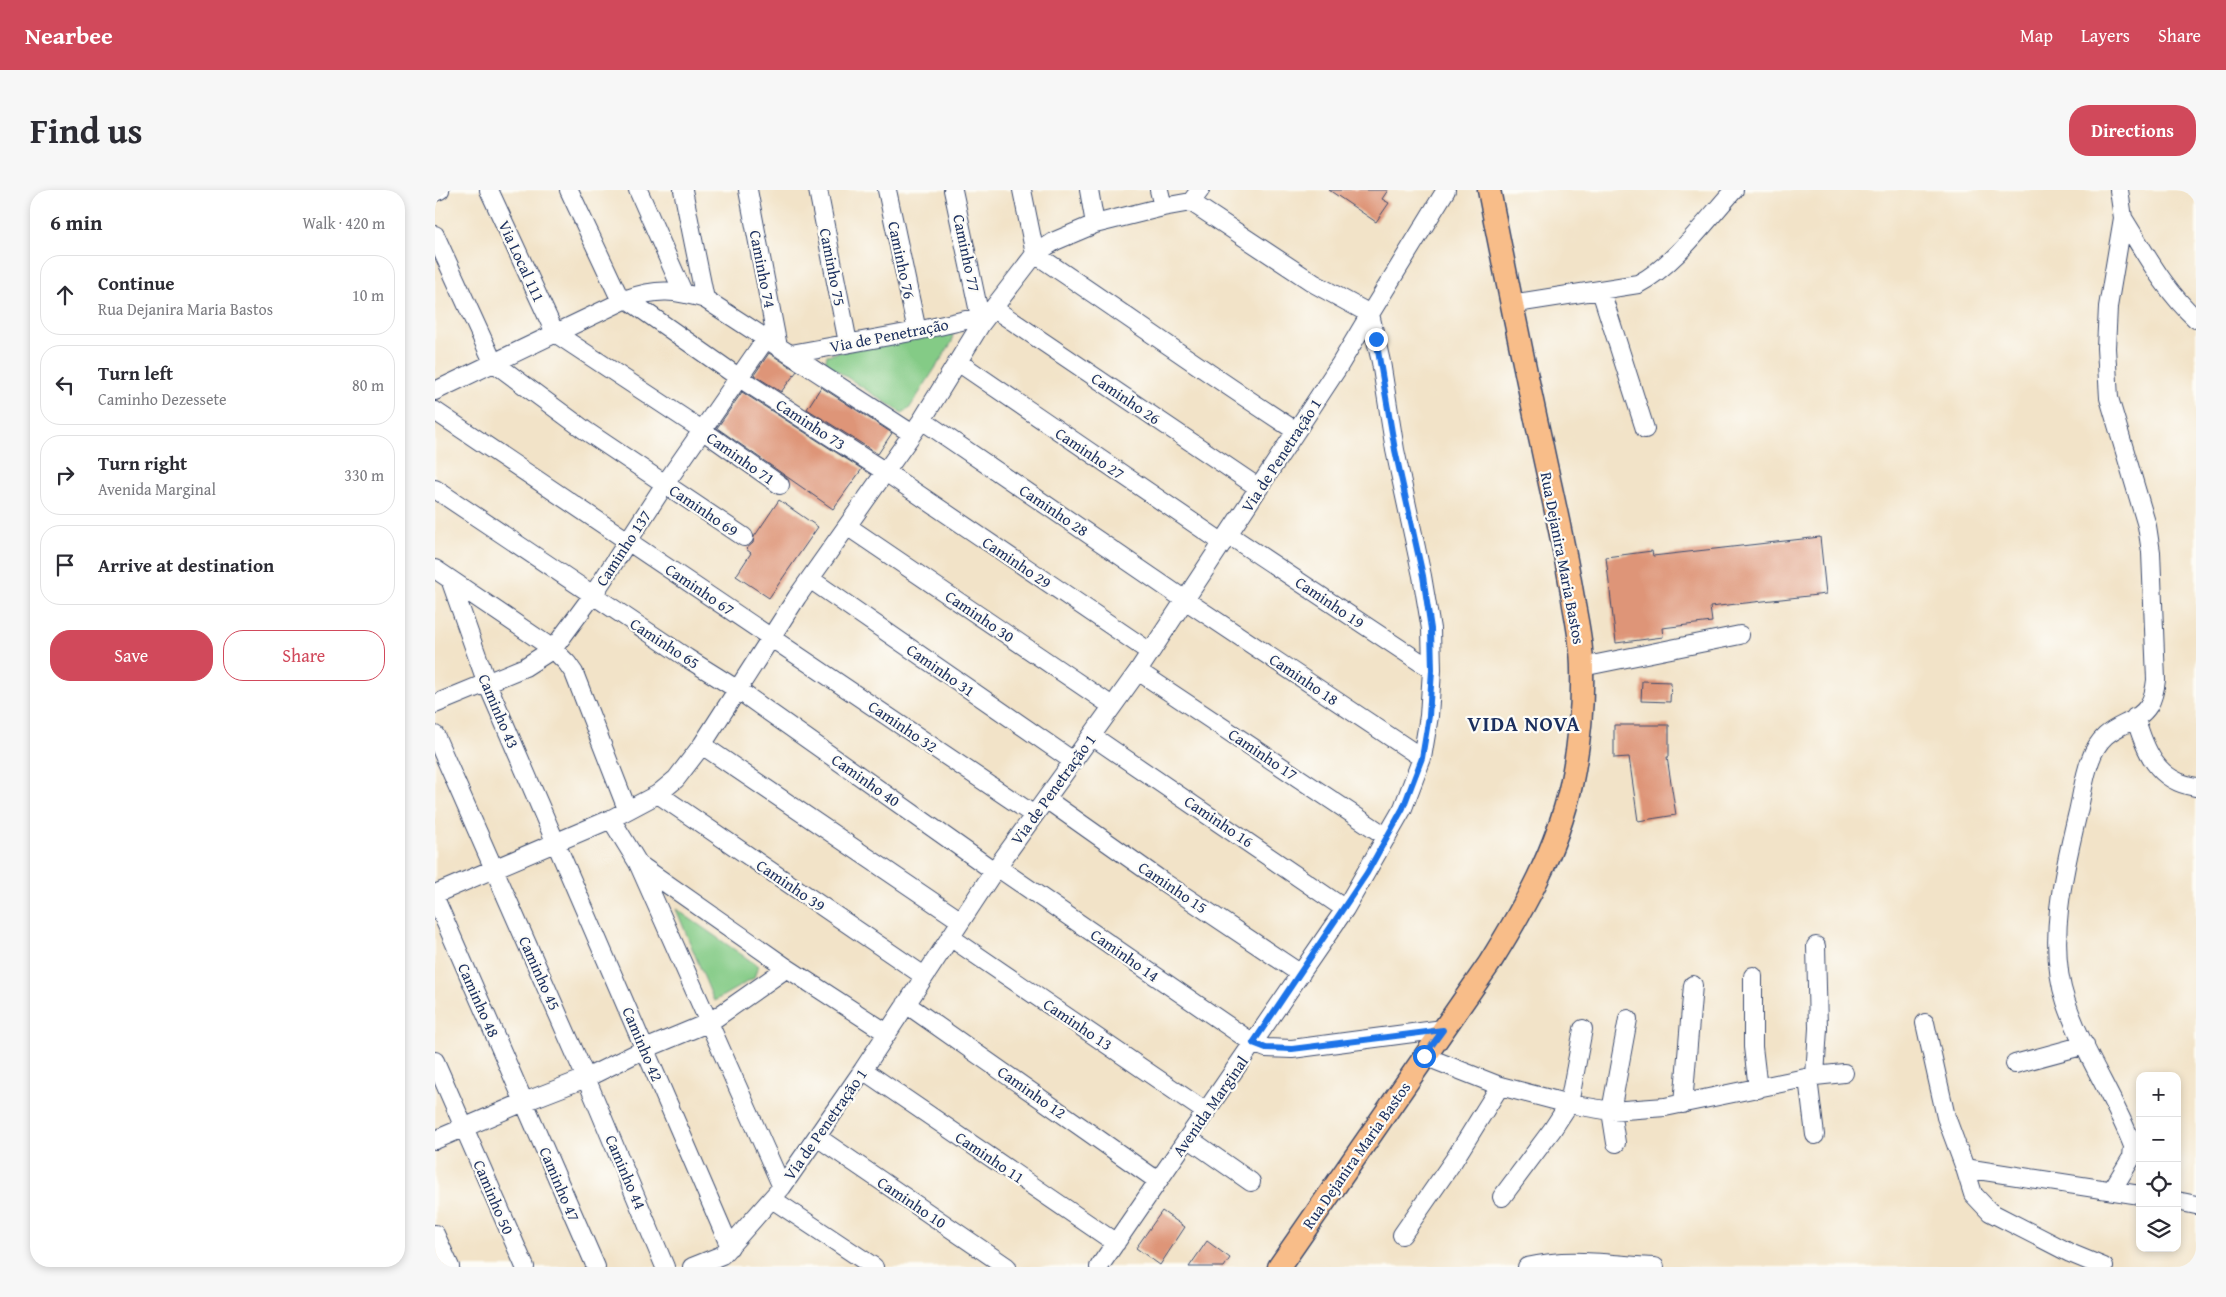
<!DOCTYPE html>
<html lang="en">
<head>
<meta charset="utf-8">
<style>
	:root { --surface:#fff; --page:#f7f7f7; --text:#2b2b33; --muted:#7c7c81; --line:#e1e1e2; --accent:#d1495b }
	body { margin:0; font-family:"Gentium Book Plus",serif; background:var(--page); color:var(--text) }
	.controls { position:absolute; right:15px; bottom:15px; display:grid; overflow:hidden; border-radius:10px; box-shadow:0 2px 8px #0003 }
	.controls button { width:45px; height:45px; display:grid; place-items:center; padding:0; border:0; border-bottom:1px solid var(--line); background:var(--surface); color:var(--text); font:25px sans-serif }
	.stop { position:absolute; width:15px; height:15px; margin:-11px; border:4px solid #1a73e8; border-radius:50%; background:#fff }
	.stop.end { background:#1a73e8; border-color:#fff; box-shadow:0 1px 5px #0008 }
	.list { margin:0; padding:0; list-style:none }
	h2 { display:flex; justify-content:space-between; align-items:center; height:65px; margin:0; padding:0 20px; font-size:21px }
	h2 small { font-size:16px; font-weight:400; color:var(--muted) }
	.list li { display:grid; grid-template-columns:32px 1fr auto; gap:15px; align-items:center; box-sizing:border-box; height:80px; margin:0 10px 10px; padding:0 10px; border:1px solid var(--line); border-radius:20px }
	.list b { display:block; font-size:19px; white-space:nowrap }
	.list p { margin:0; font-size:16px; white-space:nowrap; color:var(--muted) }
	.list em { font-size:16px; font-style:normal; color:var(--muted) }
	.actions { display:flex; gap:10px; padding:15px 20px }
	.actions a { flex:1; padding:11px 0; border:1px solid var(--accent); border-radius:20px; text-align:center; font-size:18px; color:var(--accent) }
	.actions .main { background:var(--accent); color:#fff }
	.icon { flex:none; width:28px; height:28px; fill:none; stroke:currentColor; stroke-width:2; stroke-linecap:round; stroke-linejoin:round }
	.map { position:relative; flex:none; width:1761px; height:1077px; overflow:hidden; border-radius:20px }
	header { display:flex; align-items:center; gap:30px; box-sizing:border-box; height:70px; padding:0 25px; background:var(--accent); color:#fff }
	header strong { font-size:24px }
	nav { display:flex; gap:28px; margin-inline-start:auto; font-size:18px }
	.intro { display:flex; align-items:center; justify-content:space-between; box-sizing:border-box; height:120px; padding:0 30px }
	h1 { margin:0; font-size:35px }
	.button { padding:12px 22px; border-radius:20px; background:var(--accent); color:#fff; font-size:18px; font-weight:700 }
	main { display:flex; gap:30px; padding:0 30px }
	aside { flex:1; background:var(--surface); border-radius:20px; box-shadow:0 2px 8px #0003 }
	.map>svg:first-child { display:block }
	.green { fill:#84cb86; stroke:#507d72 }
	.building { fill:#de9578 }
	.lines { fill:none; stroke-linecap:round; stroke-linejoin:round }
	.minor-casing { stroke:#3b4a6e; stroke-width:20 }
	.major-casing { stroke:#3b4a6e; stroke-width:25 }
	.minor { stroke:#fff; stroke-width:18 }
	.major { stroke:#f8bd89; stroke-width:22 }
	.route { stroke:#1a73e8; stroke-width:6 }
	.labels { text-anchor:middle; stroke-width:4.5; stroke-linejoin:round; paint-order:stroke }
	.street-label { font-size:16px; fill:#1b2f5e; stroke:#fdfcf7 }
	.district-label { font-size:21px; font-weight:bold; letter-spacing:1px; fill:#1b2f5e; stroke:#fdfcf7 }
</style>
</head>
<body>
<header>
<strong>Nearbee</strong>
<nav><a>Map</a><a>Layers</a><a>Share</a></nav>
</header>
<div class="intro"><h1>Find us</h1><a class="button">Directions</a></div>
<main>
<aside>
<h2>6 min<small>Walk · 420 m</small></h2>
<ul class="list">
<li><svg class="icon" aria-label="ahead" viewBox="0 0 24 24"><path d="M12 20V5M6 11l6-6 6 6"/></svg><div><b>Continue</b><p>Rua Dejanira Maria Bastos</p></div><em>10 m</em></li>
<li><svg class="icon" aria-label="left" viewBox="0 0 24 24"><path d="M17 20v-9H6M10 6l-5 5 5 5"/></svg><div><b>Turn left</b><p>Caminho Dezessete</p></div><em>80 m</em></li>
<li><svg class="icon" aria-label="right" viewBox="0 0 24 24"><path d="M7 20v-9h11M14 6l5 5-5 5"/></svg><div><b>Turn right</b><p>Avenida Marginal</p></div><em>330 m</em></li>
<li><svg class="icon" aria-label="arrive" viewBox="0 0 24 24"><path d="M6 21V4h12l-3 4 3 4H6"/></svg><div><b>Arrive at destination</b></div></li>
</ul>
<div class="actions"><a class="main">Save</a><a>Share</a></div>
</aside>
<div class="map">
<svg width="1761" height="1077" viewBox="0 0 1761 1077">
	<rect width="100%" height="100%" fill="#fdfcf7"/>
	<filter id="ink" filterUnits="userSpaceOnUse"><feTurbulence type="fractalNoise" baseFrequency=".02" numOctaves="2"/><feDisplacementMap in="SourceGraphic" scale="10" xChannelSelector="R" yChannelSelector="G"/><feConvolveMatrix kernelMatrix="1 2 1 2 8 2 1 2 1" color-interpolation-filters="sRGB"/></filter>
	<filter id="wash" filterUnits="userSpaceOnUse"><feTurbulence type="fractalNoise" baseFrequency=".0096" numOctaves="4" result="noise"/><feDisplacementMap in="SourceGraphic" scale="20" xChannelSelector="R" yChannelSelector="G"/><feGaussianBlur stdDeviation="1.12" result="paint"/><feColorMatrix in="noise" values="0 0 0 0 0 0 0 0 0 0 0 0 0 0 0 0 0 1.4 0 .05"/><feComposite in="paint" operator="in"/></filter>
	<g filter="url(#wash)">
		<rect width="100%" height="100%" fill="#f2e3c8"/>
		<path class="green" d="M512,140L518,143L517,152L474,219L467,223L390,173L392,165Z
			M241,719L323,776L319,788L279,811Z"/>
		<g id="blocks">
			<path class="building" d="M894,0H953L947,9L954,13L941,32Z
				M334,163L362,181L346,202L319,185Z
				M386,197L457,243L443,264L372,219Z
				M307,202L427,279L398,319L282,238Z
				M344,310L383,337L334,408L301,386L316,363L311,359L318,353L319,347Z
				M1385,347L1391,404L1275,417L1277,432L1227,438L1228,447L1181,453L1171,367L1217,361L1218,366Z
				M1207,491L1236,492L1235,512L1206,511Z
				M1179,535H1234V567H1232L1241,625L1203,631L1194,567L1179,568Z
				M727,1021L750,1037L725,1075L701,1058Z
				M772,1051L795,1068L789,1077H754Z"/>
		</g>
	</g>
	<g filter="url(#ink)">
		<use href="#blocks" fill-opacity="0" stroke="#3b4a6e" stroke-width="1"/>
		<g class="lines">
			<defs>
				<path id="minor" d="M54,0L120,143L267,240L345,295
					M134,0L186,111
					M203,0L248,102
					M248,0L270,109
					M313,0L343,157
					M383,0L413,153
					M452,0L482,141
					M518,0L545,127
					M587,0L600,64C688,123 773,184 861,241
					M654,0L660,34
					M724,0L728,17
					M0,2L5,0
					M756,12L765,0
					M1688,28C1710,63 1730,101 1761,129
					M0,45L58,172L151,241L309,347
					M1166,101L1210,239
					M192,109L303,187L449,281L715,462
					M1076,114L1203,94C1238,76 1272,30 1299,0
					M558,118L824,298
					M356,164L482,141L553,125
					M523,172L788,353
					M0,201L192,109C222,98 241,100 270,109L476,243
					M0,221L599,625
					M487,230L750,410L987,568
					M0,299L252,468L303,500L559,681
					M412,336L677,516
					M794,345L997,480
					M0,379L118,459L132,473L139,483L192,619
					M15,389L51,491L295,1057
					M375,389L638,571
					M1147,477L1305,445
					M703,481L952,647
					M0,514L90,477L118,459L158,405L230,294L330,150
					M1700,527C1711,561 1721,591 1761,597
					M0,545L151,888L230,1077
					M657,546L910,719
					M267,555L526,731
					M223,604L489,786
					M611,609L727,691L866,784
					M176,629L203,673L347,997
					M205,675L352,778L452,843
					M562,677L818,853L831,858L857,859L1008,839
					M0,704L176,629L223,604L241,589L267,555L362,407L487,230L546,134L600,64L620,51L660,34L728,17L756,12L880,94L935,124L904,176L703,481L559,681L428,880L347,997L287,1065L257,1077
					M0,708L161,1077
					M515,747L771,922
					M1318,786V857L1323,899
					M471,814L723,991
					M1490,833L1511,927L1530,978L1705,1005
					M989,866L1065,896L1134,914L1176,921L1230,917L1380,886L1409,883
					M0,871L90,1077
					M1580,874L1650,855
					M428,880L681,1053
					M1380,886L1383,838L1381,756
					M1373,888L1380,945
					M1248,914L1258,795
					M382,947L572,1077
					M753,948L816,992
					M0,950L89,912L151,888L210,859L275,832L352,778
					M1181,953L1176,921L1193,829
					M1530,978L1538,1004L1555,1022L1635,1063L1669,1077
					M1677,1000L1697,967L1698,956C1679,907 1648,862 1631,812C1611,754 1629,680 1643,622C1647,605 1649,587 1655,571C1669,530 1698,540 1714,515C1718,508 1720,499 1721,490L1716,362L1712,336L1674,208L1671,158L1673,117L1688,28L1684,0
					M1067,1007L1117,940L1134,914L1148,839
					M337,1009L439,1077
					M1742,1011L1761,1015
					M0,1044L15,1077
					M967,1045L1019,970L1065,896
					M664,1077L910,719L968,618L987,568L994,526L997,480L996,439L987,386L960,260L946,172L935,124L1011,0
					M1092,1077C1137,1066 1175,1075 1220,1077"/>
				<path id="major" d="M844,1077L1054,774C1089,718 1122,660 1136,595C1144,557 1148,517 1147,479C1147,457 1143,436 1139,415C1131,362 1118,309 1107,257C1088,171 1071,86 1054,0"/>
			</defs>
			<use href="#minor" class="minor-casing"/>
			<use href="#major" class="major-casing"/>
			<use href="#minor" class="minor"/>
			<use href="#major" class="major"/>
		</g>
	</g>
	<g class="lines" filter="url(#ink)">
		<path class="route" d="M941,149L960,260L988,386L996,439L997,480L994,526L987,568L968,618L932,683L818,853L831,858L857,859L1008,840L989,866"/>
	</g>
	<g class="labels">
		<g class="street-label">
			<text transform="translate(532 63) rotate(78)" y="6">Caminho 77</text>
			<text transform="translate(467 70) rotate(78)" y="6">Caminho 76</text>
			<text transform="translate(87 71) rotate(65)" y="6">Via Local 111</text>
			<text transform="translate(398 77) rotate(79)" y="6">Caminho 75</text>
			<text transform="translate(328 79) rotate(79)" y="6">Caminho 74</text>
			<text transform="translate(454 145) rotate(-11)" y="6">Via de Penetração</text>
			<text transform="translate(691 208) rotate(34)" y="6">Caminho 26</text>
			<text transform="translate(376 234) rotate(33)" y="6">Caminho 73</text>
			<text transform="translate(655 263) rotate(34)" y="6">Caminho 27</text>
			<text transform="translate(846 265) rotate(-57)" y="6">Via de Penetração 1</text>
			<text transform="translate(306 268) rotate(35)" y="6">Caminho 71</text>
			<text transform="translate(269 320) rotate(34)" y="6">Caminho 69</text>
			<text transform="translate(619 320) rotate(34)" y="6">Caminho 28</text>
			<text transform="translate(188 358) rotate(-57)" y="6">Caminho 137</text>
			<text transform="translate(1128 368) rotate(79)" y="6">Rua Dejanira Maria Bastos</text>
			<text transform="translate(582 372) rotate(34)" y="6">Caminho 29</text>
			<text transform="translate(265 399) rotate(34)" y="6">Caminho 67</text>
			<text transform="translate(895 412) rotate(34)" y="6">Caminho 19</text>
			<text transform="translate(545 426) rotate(34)" y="6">Caminho 30</text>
			<text transform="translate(230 453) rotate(33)" y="6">Caminho 65</text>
			<text transform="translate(506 480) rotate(35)" y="6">Caminho 31</text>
			<text transform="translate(869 489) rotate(34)" y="6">Caminho 18</text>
			<text transform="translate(64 521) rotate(67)" y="6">Caminho 43</text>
			<text transform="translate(468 536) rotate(34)" y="6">Caminho 32</text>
			<text transform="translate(828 564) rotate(34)" y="6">Caminho 17</text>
			<text transform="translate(431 590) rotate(35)" y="6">Caminho 40</text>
			<text transform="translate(618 599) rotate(-54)" y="6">Via de Penetração 1</text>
			<text transform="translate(784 631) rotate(34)" y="6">Caminho 16</text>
			<text transform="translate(356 695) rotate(34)" y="6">Caminho 39</text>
			<text transform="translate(738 697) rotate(34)" y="6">Caminho 15</text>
			<text transform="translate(690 765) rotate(35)" y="6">Caminho 14</text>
			<text transform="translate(105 783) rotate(66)" y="6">Caminho 45</text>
			<text transform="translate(44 810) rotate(66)" y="6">Caminho 48</text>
			<text transform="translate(643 834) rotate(34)" y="6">Caminho 13</text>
			<text transform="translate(208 854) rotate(67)" y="6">Caminho 42</text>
			<text transform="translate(597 902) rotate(35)" y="6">Caminho 12</text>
			<text transform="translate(775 916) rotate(-55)" y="6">Avenida Marginal</text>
			<text transform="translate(390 934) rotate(-55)" y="6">Via de Penetração 1</text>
			<text transform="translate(921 965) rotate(-55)" y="6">Rua Dejanira Maria Bastos</text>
			<text transform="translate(555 967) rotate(34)" y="6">Caminho 11</text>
			<text transform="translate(191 982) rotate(67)" y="6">Caminho 44</text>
			<text transform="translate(125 994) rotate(67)" y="6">Caminho 47</text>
			<text transform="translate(59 1007) rotate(67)" y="6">Caminho 50</text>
			<text transform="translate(477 1012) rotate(34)" y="6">Caminho 10</text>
		</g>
		<g class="district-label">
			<text x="1089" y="541">VIDA NOVA</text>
		</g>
	</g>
</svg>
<div class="controls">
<button>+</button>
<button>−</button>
<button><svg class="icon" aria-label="locate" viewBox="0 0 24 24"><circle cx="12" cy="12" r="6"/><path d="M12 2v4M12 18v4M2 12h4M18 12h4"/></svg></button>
<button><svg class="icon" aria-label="layers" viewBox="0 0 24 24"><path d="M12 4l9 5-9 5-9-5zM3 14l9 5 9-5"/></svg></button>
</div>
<div class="stop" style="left:989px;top:866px"></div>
<div class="stop end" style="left:941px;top:149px"></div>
</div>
</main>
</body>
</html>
